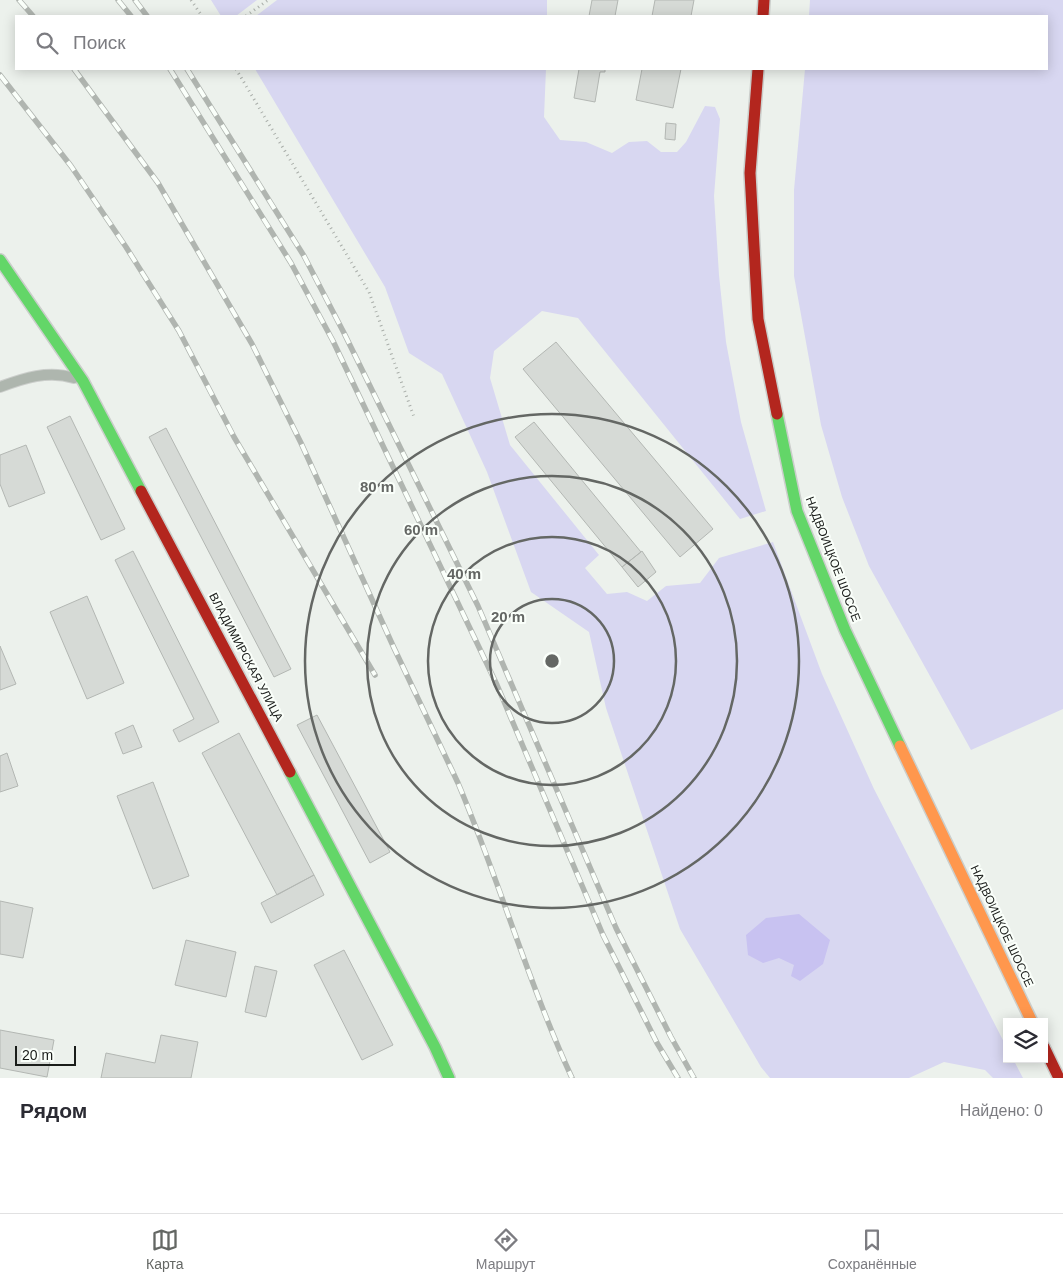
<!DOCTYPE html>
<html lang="ru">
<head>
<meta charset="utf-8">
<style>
	:root { --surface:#fff; --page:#f7f7f7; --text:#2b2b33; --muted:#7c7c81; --line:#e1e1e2; --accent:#646764 }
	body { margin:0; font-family:Helvetica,sans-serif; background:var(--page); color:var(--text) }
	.controls { position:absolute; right:15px; bottom:15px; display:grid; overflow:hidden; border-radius:0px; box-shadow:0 2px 12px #0003 }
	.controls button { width:45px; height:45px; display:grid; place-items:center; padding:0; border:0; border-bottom:1px solid var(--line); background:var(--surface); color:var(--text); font:25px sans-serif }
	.scale { position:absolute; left:15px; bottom:12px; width:61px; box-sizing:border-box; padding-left:5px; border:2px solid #1a1d1a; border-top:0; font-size:14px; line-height:18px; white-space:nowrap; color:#1a1d1a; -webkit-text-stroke:4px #fafffa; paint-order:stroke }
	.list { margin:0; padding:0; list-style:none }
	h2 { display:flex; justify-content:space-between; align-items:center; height:65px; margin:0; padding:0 20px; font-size:21px }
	h2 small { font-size:16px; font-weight:400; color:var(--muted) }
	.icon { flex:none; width:28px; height:28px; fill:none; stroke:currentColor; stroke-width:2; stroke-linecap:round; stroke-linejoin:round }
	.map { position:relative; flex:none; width:1063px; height:1078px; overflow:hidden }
	.search { position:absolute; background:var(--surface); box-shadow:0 2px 12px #0003; left:15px; right:15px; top:15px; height:55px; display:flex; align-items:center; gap:12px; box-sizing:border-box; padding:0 18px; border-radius:0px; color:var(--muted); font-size:19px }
	.sheet { height:135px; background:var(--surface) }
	nav { display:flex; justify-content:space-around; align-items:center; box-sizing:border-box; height:70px; border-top:1px solid var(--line); background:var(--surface); font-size:14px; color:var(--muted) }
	nav a { display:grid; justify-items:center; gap:2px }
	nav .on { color:var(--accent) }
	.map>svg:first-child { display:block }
	.green { fill:#d8d7f1 }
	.water { fill:#c8c2f1 }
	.building { fill:#d6dad6; stroke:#b3b7b3 }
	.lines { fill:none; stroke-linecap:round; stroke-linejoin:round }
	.lane-casing { stroke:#cbcecb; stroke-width:12 }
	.fast-casing { stroke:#cbcecb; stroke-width:14 }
	.slow-casing { stroke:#cbcecb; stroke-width:14 }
	.jam-casing { stroke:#cbcecb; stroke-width:14 }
	.path { stroke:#a9aea9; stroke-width:3; stroke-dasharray:1 4; stroke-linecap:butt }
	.lane { stroke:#aeb6ae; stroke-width:10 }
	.fast { stroke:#63d668; stroke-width:11 }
	.slow { stroke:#ff974d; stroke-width:11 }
	.jam { stroke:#b3261e; stroke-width:11 }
	.rail-casing { stroke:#b0b5b0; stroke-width:5.5 }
	.rail { stroke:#fafffa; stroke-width:4; stroke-dasharray:11; stroke-linecap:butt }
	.ring { fill:none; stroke:#646764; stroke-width:2.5 }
	.labels { text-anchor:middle; stroke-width:4; stroke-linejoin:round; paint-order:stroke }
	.street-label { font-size:12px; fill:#1a1d1a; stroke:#fafffa }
	.centre { fill:#646764; stroke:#fafffa; stroke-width:2.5 }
	.ring-label { font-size:15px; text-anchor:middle; font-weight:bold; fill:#646764; stroke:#fafffa; stroke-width:4; stroke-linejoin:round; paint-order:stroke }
</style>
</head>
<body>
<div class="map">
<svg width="1063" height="1078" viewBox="0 0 1063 1078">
	<rect width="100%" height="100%" fill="#ecf1ec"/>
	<path class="green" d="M211,0H257L236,16H221Z
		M277,0H547V16H256Z
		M810,0H1063V709L971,750L869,566L842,497L821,425L794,276V190L805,69H1047V16H809Z
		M255,69H546L544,117L560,140L586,142L612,153L629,142L647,141L661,152H677L686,142L705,106L715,107L720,119L714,196L719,275L726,342L741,422L766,511L740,519L578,318L542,311L494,351L490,378L510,445L599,555L585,568L607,594L627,592L647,601L666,586L700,583L719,558L773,542L822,674L874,789L1007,1048V1059H1013L1023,1078H993L985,1070L944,1062L909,1078H770L761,1067L680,929L606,708L589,632L531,592L487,472L442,374L409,353L385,287Z"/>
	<path class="water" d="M799,914L830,940L823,964L800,981L791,976L794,965L779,958L763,963L748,955L746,935L766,918Z"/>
	<path class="building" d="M592,0H618L615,16H589Z
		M655,0H694L691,16H652Z
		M579,69H605V72H600L595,102L574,98Z
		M642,69H681L673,108L636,100Z
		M666,123L676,124L675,140L665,139Z
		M556,342L713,529L680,557L523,369Z
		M70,416L125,529L101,540L47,427Z
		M534,422L641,552L622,567L515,437Z
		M166,428L291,669L274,677L149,437Z
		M26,445L45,493L9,507L0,484V455Z
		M133,551L219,722L179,742L173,730L194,719L115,560Z
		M642,551L656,572L638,587L622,567Z
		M87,596L124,683L87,699L50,612Z
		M0,646L16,684L0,690Z
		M317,715L390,852L370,863L297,725Z
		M133,725L142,747L123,754L115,733Z
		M239,733L314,875L277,895L202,753Z
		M7,753L18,786L0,792V756Z
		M153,782L189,876L153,889L117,796Z
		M314,875L324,895L271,923L261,903Z
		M0,901L33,908L23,958L0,954Z
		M186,940L236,952L226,997L175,985Z
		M344,950L393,1045L362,1060L314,965Z
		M255,966L277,971L266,1017L245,1012Z
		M0,1030L54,1040L47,1077L0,1068Z
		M161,1035L198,1042L191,1078H101L106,1053L155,1063Z"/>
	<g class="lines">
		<defs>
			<path id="lane" d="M0,387C24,378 48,370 74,378"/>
			<path id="fast" d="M0,260L83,381L141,491
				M777,414L797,511L845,630L900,746
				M290,772L435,1047L449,1078"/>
			<path id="slow" d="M900,746L1032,1022"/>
			<path id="jam" d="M763,16L764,0
				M758,69L750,173L758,319L777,414
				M141,491L290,772
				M1044,1047L1059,1078"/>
		</defs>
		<use href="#lane" class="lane-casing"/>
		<use href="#fast" class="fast-casing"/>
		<use href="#slow" class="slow-casing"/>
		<use href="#jam" class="jam-casing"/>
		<path class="path" d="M191,0L202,16
			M246,16L268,0
			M236,69L369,292L414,417"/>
		<use href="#lane" class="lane"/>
		<use href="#fast" class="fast"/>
		<use href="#slow" class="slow"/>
		<use href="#jam" class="jam"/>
		<defs>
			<path id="rail" d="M19,0L33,16
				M118,0L131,16
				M135,0L147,16
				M74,69L158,183L252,344L301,443L394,648L458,783C499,880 528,982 572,1078
				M170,69L291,263L333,341L497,685L603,935L657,1043L678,1078
				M187,69L304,256L344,333L478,606L616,928L671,1037L694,1078
				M0,75L71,166L126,247L179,331L234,437L375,675"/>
		</defs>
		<use href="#rail" class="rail-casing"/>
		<use href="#rail" class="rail"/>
	</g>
	<g class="ring">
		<circle cx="552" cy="661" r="62"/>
		<circle cx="552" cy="661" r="124"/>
		<circle cx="552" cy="661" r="185"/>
		<circle cx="552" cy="661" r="247"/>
	</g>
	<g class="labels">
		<g class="street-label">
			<text transform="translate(833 559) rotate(69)" y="4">НАДВОИЦКОЕ ШОССЕ</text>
			<text transform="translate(246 657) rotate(62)" y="4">ВЛАДИМИРСКАЯ УЛИЦА</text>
			<text transform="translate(1002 926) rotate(65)" y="4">НАДВОИЦКОЕ ШОССЕ</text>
		</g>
	</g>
	<circle cx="552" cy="661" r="8" class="centre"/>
	<g class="ring-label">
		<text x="377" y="492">80 m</text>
		<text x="421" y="535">60 m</text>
		<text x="464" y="579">40 m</text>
		<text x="508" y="622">20 m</text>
	</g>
</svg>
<div class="controls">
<button><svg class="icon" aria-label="layers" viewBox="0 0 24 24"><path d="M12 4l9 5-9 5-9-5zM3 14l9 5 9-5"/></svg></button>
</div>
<div class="scale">20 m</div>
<div class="search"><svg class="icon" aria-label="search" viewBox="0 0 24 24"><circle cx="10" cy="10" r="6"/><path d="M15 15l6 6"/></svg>Поиск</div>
</div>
<section class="sheet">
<h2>Рядом<small>Найдено: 0</small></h2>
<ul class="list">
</ul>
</section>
<nav>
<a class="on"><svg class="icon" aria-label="map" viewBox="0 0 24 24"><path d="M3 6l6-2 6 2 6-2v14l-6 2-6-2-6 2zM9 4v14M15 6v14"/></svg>Карта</a>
<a><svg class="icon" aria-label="directions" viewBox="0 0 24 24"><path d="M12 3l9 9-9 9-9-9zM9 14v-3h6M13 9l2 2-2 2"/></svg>Маршрут</a>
<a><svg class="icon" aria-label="saved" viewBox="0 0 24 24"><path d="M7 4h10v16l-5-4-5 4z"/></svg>Сохранённые</a>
</nav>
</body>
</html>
